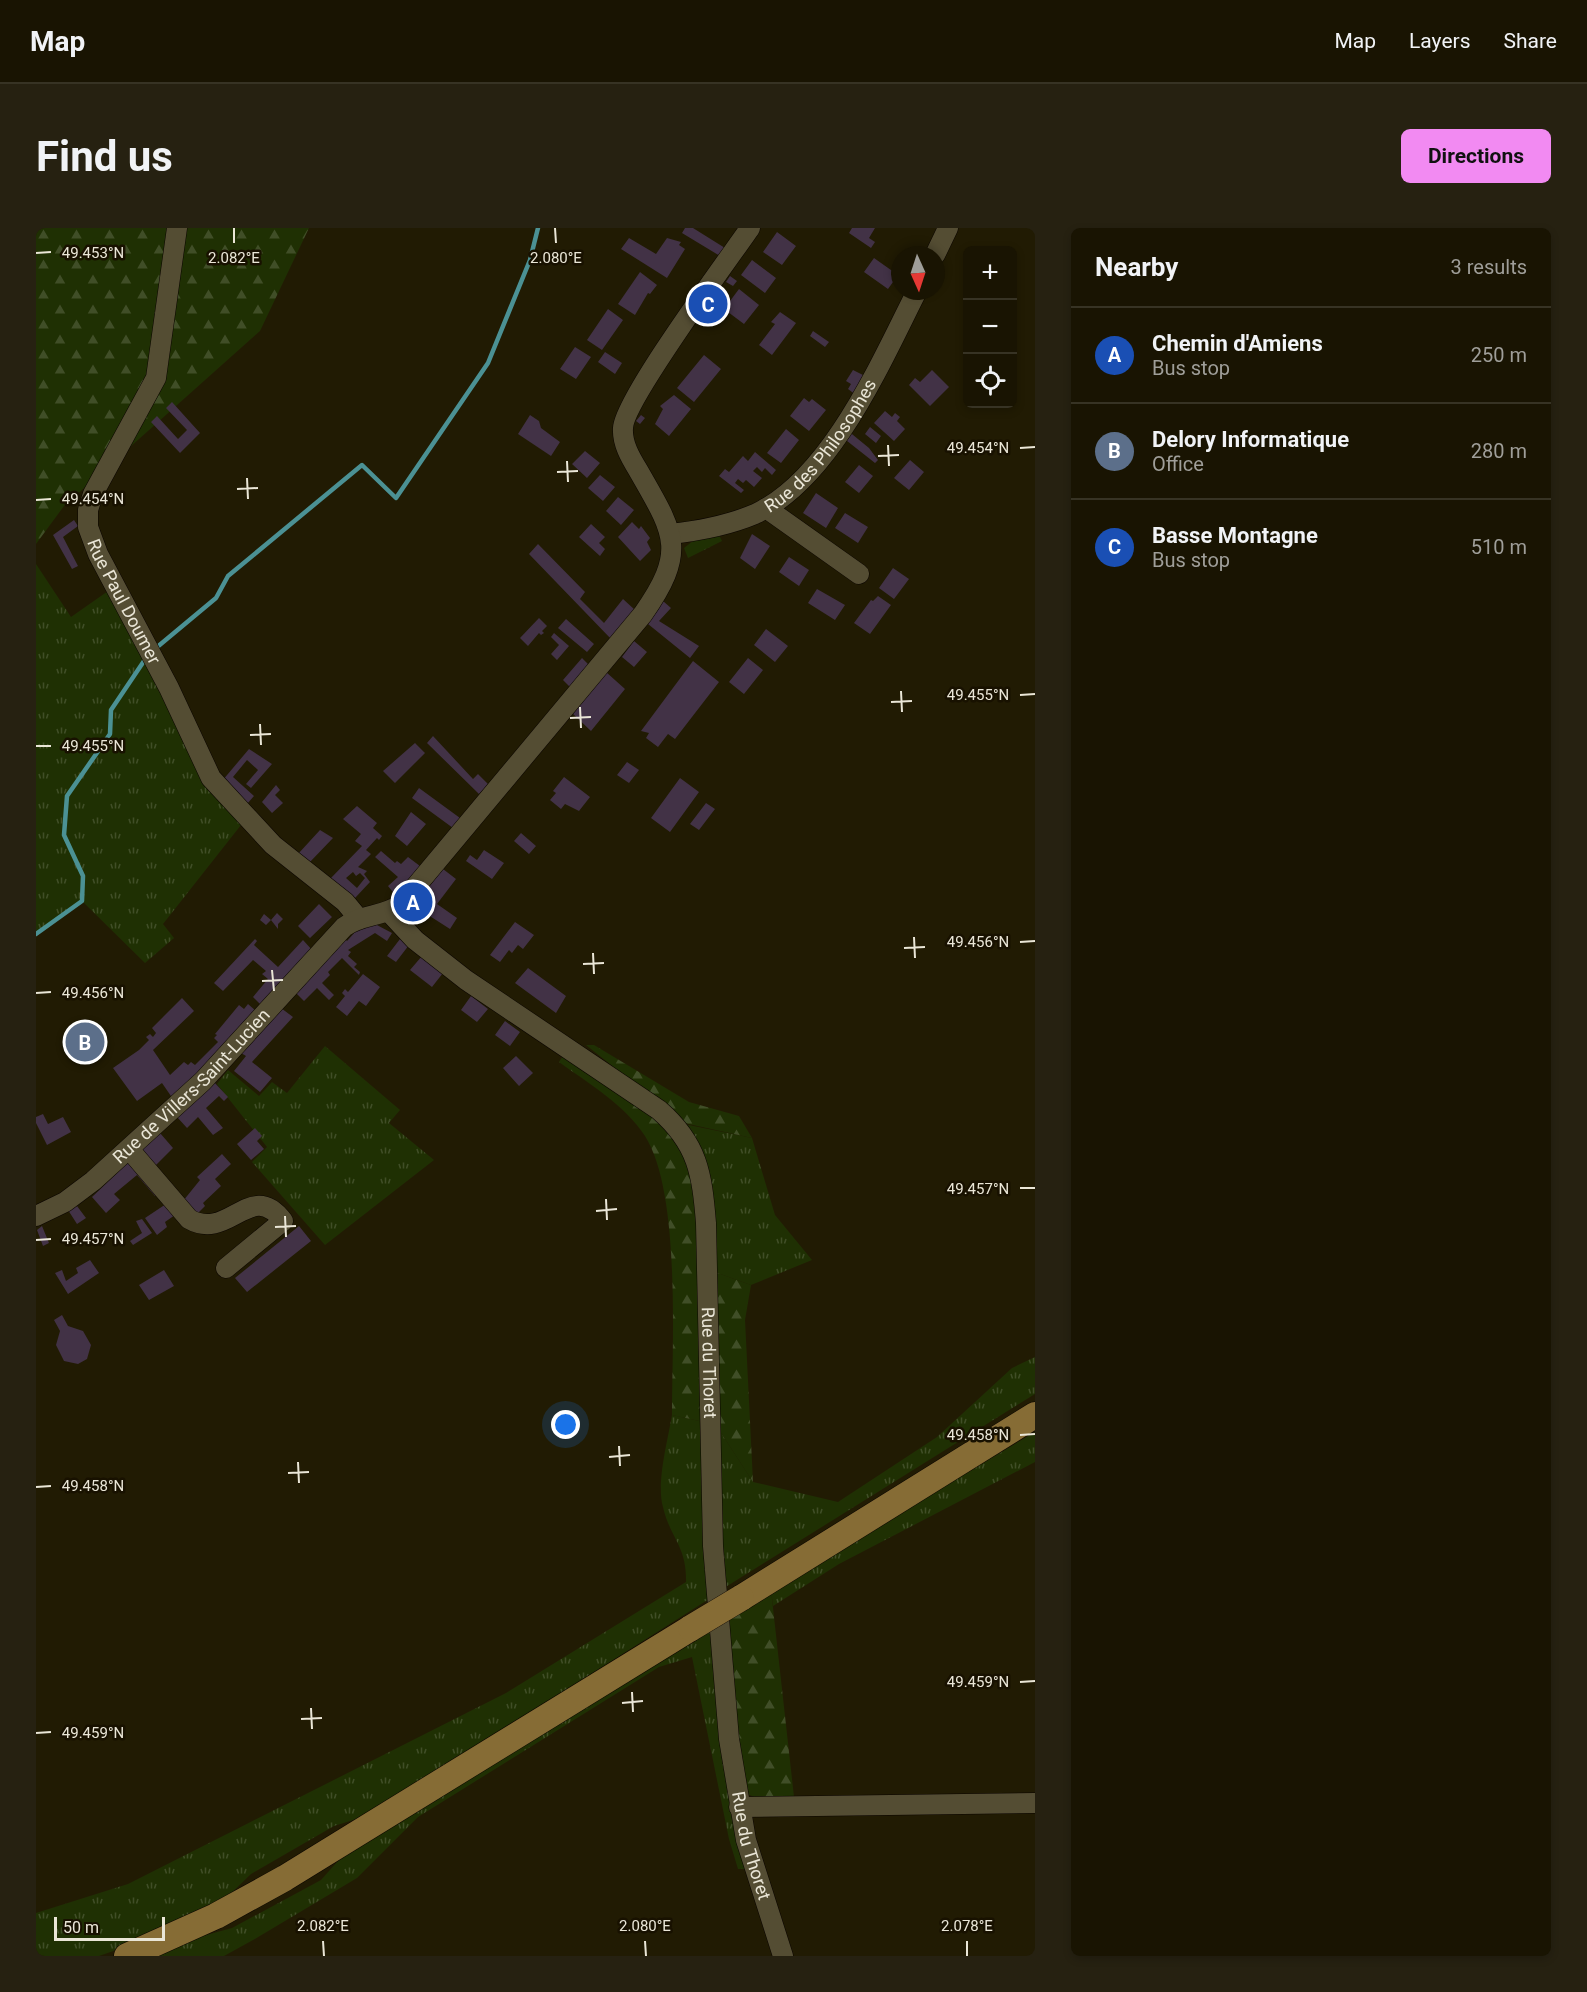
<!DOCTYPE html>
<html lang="en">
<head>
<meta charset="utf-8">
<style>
	:root { --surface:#191402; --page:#262111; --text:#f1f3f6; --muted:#9f9e99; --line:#373324; --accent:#f28af2 }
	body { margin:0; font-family:Roboto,sans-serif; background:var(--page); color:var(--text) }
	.controls { position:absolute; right:18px; top:18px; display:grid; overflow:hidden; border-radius:9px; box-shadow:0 3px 9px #0003 }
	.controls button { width:54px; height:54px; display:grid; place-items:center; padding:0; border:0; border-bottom:2px solid var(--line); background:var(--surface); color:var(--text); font:30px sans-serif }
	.compass { position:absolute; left:855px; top:18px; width:54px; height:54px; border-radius:50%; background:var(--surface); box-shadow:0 3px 9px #0003; rotate:177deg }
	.scale { position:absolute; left:18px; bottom:15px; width:111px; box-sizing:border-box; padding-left:6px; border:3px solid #eae6d7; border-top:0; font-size:16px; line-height:21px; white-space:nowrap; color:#eae6d7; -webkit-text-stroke:4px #181100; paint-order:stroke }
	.you { position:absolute; left:530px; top:1197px; width:21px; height:21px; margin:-15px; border:4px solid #fff; border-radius:50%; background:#1a73e8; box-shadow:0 0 0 9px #1a73e833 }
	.badge { display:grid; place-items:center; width:39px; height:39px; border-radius:50%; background:var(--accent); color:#fff; font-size:20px; font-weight:700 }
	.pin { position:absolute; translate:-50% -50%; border:3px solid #fff; box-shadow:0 2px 6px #0006 }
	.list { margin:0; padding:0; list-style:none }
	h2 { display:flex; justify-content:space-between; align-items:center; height:78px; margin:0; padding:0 24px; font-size:26px }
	h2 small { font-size:20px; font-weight:400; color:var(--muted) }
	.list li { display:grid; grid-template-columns:39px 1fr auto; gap:18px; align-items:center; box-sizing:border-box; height:96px; padding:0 24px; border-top:2px solid var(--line) }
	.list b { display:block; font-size:22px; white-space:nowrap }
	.list p { margin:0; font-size:20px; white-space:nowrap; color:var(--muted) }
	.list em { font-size:20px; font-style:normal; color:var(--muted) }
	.icon { flex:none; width:33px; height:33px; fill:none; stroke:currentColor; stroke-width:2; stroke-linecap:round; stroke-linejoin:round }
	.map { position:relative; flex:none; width:999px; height:1728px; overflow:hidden; border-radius:9px }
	header { display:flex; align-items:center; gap:36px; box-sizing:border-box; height:84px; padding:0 30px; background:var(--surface); border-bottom:2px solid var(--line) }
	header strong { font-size:28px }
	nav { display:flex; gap:33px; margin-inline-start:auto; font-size:21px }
	.intro { display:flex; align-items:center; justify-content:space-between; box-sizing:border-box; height:144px; padding:0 36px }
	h1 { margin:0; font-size:42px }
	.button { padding:15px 27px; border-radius:9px; background:var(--accent); color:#111; font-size:21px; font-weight:700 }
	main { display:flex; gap:36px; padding:0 36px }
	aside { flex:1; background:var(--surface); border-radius:9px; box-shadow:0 3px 9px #0003 }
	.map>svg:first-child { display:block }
	.grass { fill:url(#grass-tufts) }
	.forest { fill:url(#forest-firs) }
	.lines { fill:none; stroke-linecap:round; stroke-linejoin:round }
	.stream { stroke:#4b9194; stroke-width:4.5 }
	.building { fill:#423246; fill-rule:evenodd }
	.minor-casing { stroke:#0b0500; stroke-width:21 }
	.major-casing { stroke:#0b0500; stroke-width:27 }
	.minor { stroke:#544d33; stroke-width:20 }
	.major { stroke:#866c35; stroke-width:26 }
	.major-bridge-casing { stroke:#0b0500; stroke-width:27; stroke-linecap:butt }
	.major-bridge { stroke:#866c35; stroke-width:26 }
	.ticks { fill:none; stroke:#eae6d7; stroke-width:2 }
	.labels { text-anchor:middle; stroke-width:5; stroke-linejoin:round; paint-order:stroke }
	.street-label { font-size:18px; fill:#eae6d7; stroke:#181100 }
	.ticks-label { font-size:15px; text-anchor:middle; fill:#eae6d7; stroke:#181100; stroke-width:5; stroke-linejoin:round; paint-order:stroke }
</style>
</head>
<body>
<header>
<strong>Map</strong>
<nav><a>Map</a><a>Layers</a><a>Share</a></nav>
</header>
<div class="intro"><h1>Find us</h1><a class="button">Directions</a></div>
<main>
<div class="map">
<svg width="999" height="1728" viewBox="0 0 999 1728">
	<defs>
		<pattern id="grass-tufts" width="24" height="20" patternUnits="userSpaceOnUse" patternTransform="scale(1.5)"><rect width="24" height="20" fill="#1f3003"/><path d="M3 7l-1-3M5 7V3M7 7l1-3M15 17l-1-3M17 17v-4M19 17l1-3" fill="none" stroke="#404e27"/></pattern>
		<pattern id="forest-firs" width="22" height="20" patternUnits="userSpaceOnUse" patternTransform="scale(1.5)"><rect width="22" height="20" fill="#1f3003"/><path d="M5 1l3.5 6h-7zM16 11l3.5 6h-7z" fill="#404e27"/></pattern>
	</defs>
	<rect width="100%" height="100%" fill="#211b03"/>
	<path class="grass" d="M682,305L686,313L652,330L648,320L657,313Z
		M0,336L35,389L75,361L174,563L205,597L127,696L138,710L109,735L46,673L0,706Z
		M289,818L364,882L353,895L398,932L289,1017L216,934L231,919L181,856L192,842L223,868L236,854L251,865Z
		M648,896L716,910L739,987L776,1032L715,1057L676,1043Z
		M999,1129V1166L688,1360L680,1197L717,1254L802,1274L901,1209L976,1140Z
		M636,1187L668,1194L673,1371L333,1587L298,1598L215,1646L185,1675L123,1707L63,1728H0V1685L92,1656L470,1465L650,1354C651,1318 634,1310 627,1279C620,1255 632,1212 636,1187Z
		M999,1204V1234L803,1336L737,1378L735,1362Z
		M676,1403L713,1641H702L693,1611L656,1429L623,1439L382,1589L321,1650L217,1712L188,1728H120L152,1712L196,1700L285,1652L310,1624Z"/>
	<path class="forest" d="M0,0H273L224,103L28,278L0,316Z
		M550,817H558L653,874L703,888L716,910L648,895Z
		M530,823L614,883L649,920L658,951L665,1058L668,1194L636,1187C636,1116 645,965 609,908C589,877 552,855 523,834Z
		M676,1043L715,1057L709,1092L717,1254L680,1197Z
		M735,1362L758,1569L721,1570L711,1566L708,1560L691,1393Z"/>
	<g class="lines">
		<path class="stream" d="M120,420L180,370L192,348L326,237L360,270L452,135L494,32L502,0
			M0,706L46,673L47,648L28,607L31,568L74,506L75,482L110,430"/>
	</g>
	<path class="building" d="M649,0H657L689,20L684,28L646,5Z
		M816,0H839L833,10L839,14L835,20L813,5Z
		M741,4L760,18L746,37L727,24Z
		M593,10L620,26L631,10L645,14L643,17L649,21L631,50L585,21Z
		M838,30L862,47L852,61L828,44Z
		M716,32L740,50L729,65L705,47Z
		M604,44L621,57L614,66L612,65L599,87L582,76Z
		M694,48L701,53L697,58L690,54Z
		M703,61L723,77L708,96L688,81Z
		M572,81L587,92L566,122L551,112Z
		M744,84L760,95L736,127L723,117L739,96L735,94Z
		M777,103L793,114L789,119L774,108Z
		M539,119L555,129L540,151L524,141Z
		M569,124L586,135L579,146L562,134Z
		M668,127L685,141L658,174L641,160Z
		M817,142L831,149L820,167L812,161L815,156L810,153Z
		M896,142L913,159L894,178L873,157L879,150L884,154Z
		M638,167L655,181L633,208L619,196L627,181L624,178Z
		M768,170L773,174L776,171L790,182L773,203L754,188Z
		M136,174L164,205L144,225L115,194L121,188L142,211L151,202L130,180Z
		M849,183L856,189L859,185L864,189L861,193L869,201L858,213L838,195Z
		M494,187L503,193L505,200L524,214L515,228L482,206Z
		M605,187L609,190L604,196L600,193Z
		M834,199L845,208L840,215L829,206Z
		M750,201L763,212L745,235L731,225Z
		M811,202L833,220L842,232L839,235L806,209Z
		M549,223L564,235L551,250L536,236Z
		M719,224L740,242L736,247L729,240L726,244L721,239L717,243L726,250L718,259L710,252L707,255L702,251L699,255L708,262L705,265L683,248L689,241L693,244L707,228L712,233Z
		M874,232L888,244L873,262L858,250Z
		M823,237L837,248L823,265L809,254Z
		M564,247L579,259L567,273L552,260Z
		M780,265L802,280L790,300L767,285Z
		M582,269L598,282L585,297L570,283Z
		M809,285L832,299L822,315L799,300Z
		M38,292L42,298L27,309L42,338L36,341L17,307Z
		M596,294L603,301L605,298L614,310L611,314L615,322L604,333L582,309Z
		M555,296L569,309L563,315L569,321L564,328L543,309Z
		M716,306L734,318L719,341L704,330Z
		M502,316L549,364L544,371L568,395L587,371L599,382L576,412L493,326Z
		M753,329L773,342L763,358L743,344Z
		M857,340L873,351L858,371L843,360Z
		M781,361L809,377L799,392L772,375Z
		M842,368L855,377L834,406L818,395L835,372L837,373Z
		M627,373L635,380L623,393L663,418L654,430L612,396Z
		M503,390L511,398L506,403L508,405L505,407L503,405L492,418L484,410Z
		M530,391L558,416L551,424L522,400Z
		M730,401L752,418L739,434L718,417Z
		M518,405L533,418L521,432L515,426L523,417L515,409Z
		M598,413L611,424L598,439L586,429Z
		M546,430L553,437L534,459L527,452Z
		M712,430L727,442L708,466L693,454Z
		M657,433L683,454L639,511L632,506L622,519L610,510L613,505L605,503Z
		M570,444L589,461L555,503L535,484Z
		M397,508L437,551L442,546L452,556L443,566L391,515Z
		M379,515L389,525L359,555L347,543Z
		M213,521L236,536L215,560L210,556L222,542L211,532L197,549L218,568L211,576L186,553Z
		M591,534L603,542L593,555L581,547Z
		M528,549L554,569L543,583L529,576L525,581L514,572L520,565L517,563Z
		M644,550L663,564L634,604L615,590Z
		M240,557L244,562L239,567L247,575L236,585L226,574Z
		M383,560L424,590L417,600L376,570Z
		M670,575L679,581L663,602L654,596Z
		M321,578L341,595L337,600L346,608L343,612L341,610L330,622L335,626L322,639L331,643L328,646L334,654L319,670L294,651L326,618L319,613L325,606L307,591ZM317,644L320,648L324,645L329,650L321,660L310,650Z
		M375,584L390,596L371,618L359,608Z
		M284,602L297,610L273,635L262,626Z
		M485,605L500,618L493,626L478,613Z
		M448,622L468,635L456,651L430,633L434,627L441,632Z
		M345,623L359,635L361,633L365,636L372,629L384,638L360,668L352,658L362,649L339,629Z
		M407,641L420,651L401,676L421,690L414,701L378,678Z
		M283,676L296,689L274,710L262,698Z
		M241,685L247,691L242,696V701L235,692L230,697L224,692L228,686L235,692Z
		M479,694L498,707L487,721L482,717L476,725L473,722L464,734L454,727Z
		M339,696L356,705L351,713L339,705L312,722L315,724L312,728L321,736L318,739L324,744L323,747L306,730L292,744L294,747L286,755L298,767L293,772L281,760L268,773L259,764L309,711L311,713L320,703Z
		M219,711L221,713L218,717L242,739L267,712L277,723L226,778L217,769L232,751L226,746L230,743L217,732L187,763L178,755Z
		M364,711L373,717L360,734L351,728Z
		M386,728L407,745L396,759L374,742Z
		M492,740L530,768L520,785L479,755Z
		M327,746L344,759L330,778L323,773L311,788L300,779L309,768L306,765L309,761L312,764Z
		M435,768L452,781L441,794L425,782Z
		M146,770L158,783L117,822L134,847L148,834L152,837L155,834L159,837L182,814L178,810L181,807L179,806L203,777L208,781L212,776L221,784L137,871L126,855L101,873L77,840L103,822L113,812L110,809L114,806L117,809L120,805L116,800Z
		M245,780L257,789L216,834L236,850L224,864L198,843L210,828L205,825Z
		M469,793L484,804L474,818L459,807Z
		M55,797L67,812L45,829L34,815Z
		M480,828L497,845L483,858L467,840Z
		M178,854L192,869L188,873L183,868L170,880L187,900L177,907L162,889L151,900L141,889Z
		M7,886L12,896L27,889L35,904L11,917L0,895V889Z
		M219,900L226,908L221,913L228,921L215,932L201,916Z
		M124,905L137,920L119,938L105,923Z
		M186,926L195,936L179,951L185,958L167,975L169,978L160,987L147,973L164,952L161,949Z
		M95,932L125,964L119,968L101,947L78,966L84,972L70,985L56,969Z
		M130,976L139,987L129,994L131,999L121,1007L109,990Z
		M41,978L50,990L41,996L32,982Z
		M106,991L116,1005L97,1017L94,1013L106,1005L100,993Z
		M6,998L13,1015L7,1018L1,1002Z
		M263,998L275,1013L211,1064L199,1050Z
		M54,1032L63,1045L32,1066L19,1045L26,1042L30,1053L42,1045L40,1040Z
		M128,1042L138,1058L113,1072L103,1057Z
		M26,1087L32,1098L47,1103L55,1117L51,1131L42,1136L28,1133L20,1117L24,1103L18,1092Z"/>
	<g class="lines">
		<defs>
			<g id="minor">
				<path id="s1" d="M141,0L120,150L57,266L52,282V299L62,326L133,460L175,550L237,617L309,674L323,691"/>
				<path d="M899,27L912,0"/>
				<path d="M730,280L823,346"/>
				<path id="s2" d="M634,306C662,303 693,297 719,286C795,251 845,134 881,63"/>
				<path id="s3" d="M353,684L379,712L430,752L623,882C662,916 666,946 670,995L677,1318L693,1511L710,1612L747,1728"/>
				<path d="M93,921L153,991C193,1014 215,950 247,993L190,1040"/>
				<path id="s4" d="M0,988L29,974L57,953L167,853L308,699C325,686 348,689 365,676L607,386C652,322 638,305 602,242C594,229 586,215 587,200C588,172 692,32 714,0"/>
				<path d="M703,1579L999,1575"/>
			</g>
			<path id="major" d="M705,1370L999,1187
				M91,1728L180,1688L249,1650L655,1400"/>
		</defs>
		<use href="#minor" class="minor-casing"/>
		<use href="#major" class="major-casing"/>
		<use href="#minor" class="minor"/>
		<use href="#major" class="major"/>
		<defs>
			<path id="major-bridge" d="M655,1400L705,1370"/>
		</defs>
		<use href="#major-bridge" class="major-bridge-casing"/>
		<use href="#major-bridge" class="major-bridge"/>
	</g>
	<path class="ticks" d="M198,0V15M519,0L520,15M0,25L15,24M852,217L853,238M984,220L999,219M842,228L863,227M531,233L532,254M521,244L542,243M211,250L212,271M201,261L222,260M0,272L15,271M865,463L866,484M984,467L999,466M855,474L876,473M544,479L545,500M534,490L555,489M224,496L225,517M214,507L235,506M0,518H15M878,709L879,730M984,714L999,713M868,720L889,719M557,725L558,746M547,736L568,735M236,742L238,763M226,753L247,752M0,765L15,764M984,960H999M570,971L571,992M560,983L581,981M249,988L250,1009M239,999L260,998M0,1012L15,1011M984,1207L999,1206M583,1218L584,1238M573,1229L594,1227M262,1234L263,1255M252,1245L273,1244M0,1259L15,1258M984,1454L999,1453M596,1464L597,1484M586,1475L607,1473M275,1480L276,1501M265,1491L286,1490M0,1505L15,1504M287,1713L288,1728M609,1713L610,1728M931,1713V1728"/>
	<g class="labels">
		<g class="street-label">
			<text dy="6" stroke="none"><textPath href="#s2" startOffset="184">Rue des Philosophes</textPath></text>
			<text dy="6" stroke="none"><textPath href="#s1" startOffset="400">Rue Paul Doumer</textPath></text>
			<text dy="6" stroke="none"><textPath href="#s4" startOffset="204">Rue de Villers-Saint-Lucien</textPath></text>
			<text dy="6" stroke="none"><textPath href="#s3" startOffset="602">Rue du Thoret</textPath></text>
			<text dy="6" stroke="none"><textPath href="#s3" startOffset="1088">Rue du Thoret</textPath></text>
		</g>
	</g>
	<g class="ticks-label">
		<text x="57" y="30">49.453°N</text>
		<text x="198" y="35">2.082°E</text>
		<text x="520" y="35">2.080°E</text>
		<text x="942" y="225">49.454°N</text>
		<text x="57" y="276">49.454°N</text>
		<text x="942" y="472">49.455°N</text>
		<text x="57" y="523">49.455°N</text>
		<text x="942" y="719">49.456°N</text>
		<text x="57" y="770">49.456°N</text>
		<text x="942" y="966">49.457°N</text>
		<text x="57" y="1016">49.457°N</text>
		<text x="942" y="1212">49.458°N</text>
		<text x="57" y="1263">49.458°N</text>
		<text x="942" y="1459">49.459°N</text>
		<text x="57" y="1510">49.459°N</text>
		<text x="287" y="1703">2.082°E</text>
		<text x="609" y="1703">2.080°E</text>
		<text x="931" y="1703">2.078°E</text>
	</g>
</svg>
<div class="controls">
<button>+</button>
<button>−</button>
<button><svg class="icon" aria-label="locate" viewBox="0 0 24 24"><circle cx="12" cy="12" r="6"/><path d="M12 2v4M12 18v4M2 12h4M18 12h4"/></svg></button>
</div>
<svg class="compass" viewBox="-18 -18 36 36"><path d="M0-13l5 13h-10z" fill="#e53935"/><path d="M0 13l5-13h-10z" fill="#9f9e99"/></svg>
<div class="scale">50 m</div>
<div class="you"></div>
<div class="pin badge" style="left:377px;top:674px;background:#1a4fb4">A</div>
<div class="pin badge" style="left:49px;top:814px;background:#5c6f8a">B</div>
<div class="pin badge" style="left:672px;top:76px;background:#1a4fb4">C</div>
</div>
<aside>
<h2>Nearby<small>3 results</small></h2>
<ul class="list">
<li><span class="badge" style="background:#1a4fb4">A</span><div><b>Chemin d'Amiens</b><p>Bus stop</p></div><em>250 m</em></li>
<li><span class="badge" style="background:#5c6f8a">B</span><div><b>Delory Informatique</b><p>Office</p></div><em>280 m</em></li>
<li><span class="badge" style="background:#1a4fb4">C</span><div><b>Basse Montagne</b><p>Bus stop</p></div><em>510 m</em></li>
</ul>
</aside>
</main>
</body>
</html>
